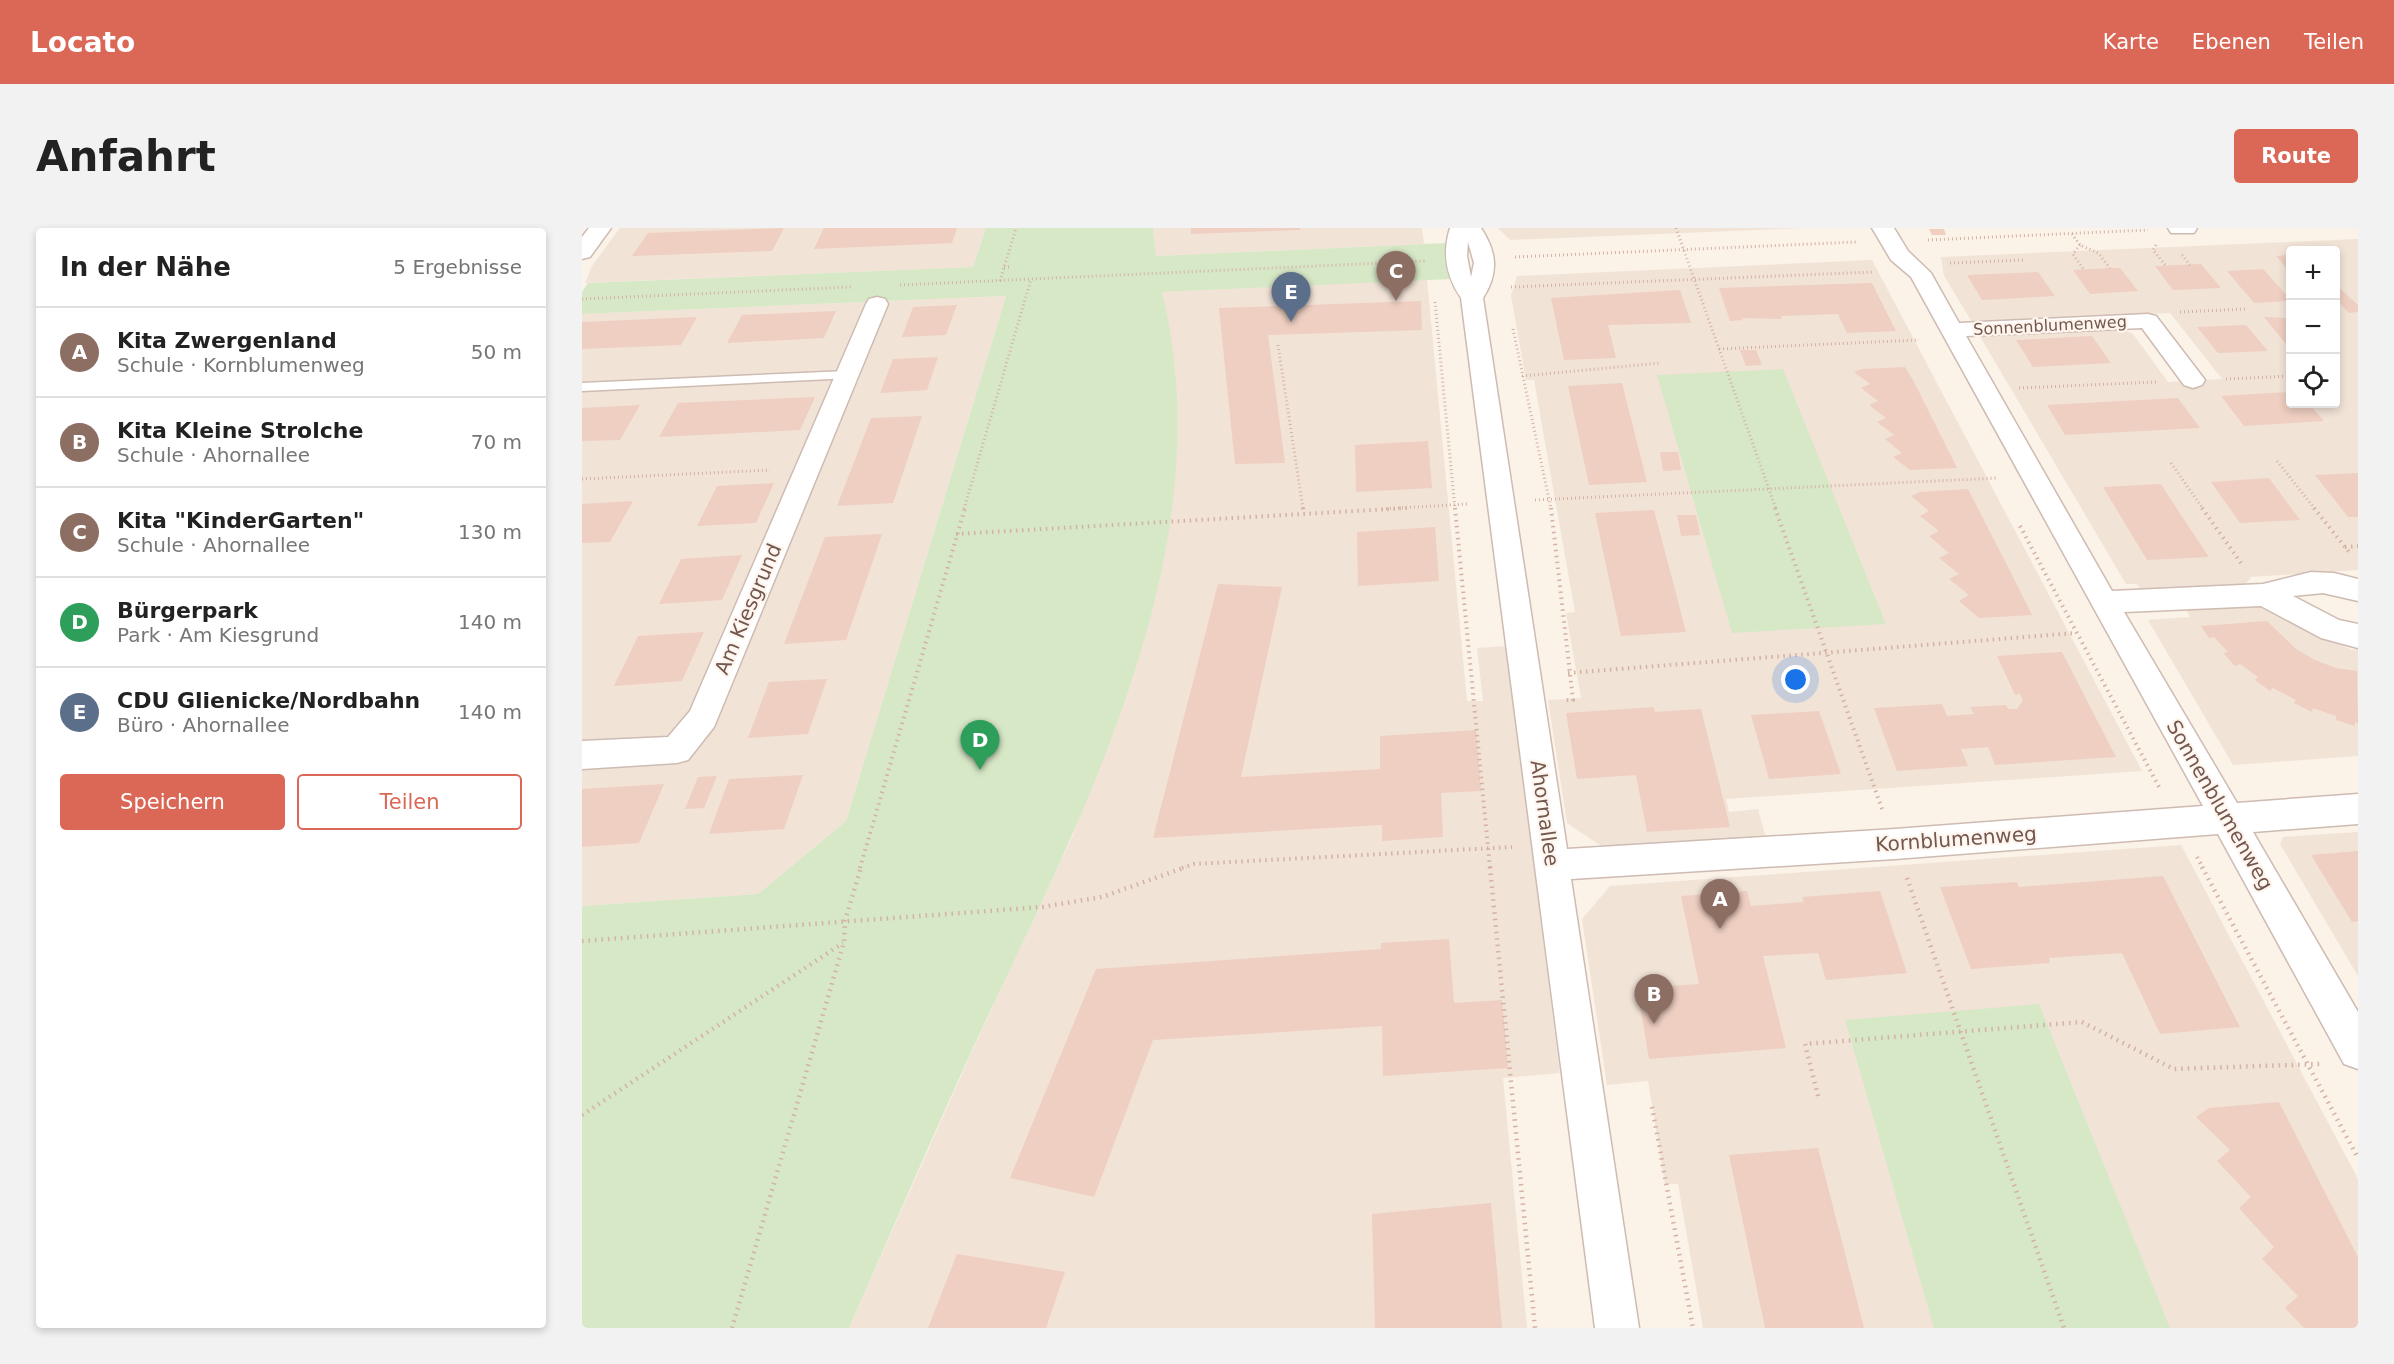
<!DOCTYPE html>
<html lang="de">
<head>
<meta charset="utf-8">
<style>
	:root { --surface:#fff; --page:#f2f2f2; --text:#222; --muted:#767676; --line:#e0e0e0; --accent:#db6756 }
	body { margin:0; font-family:"DejaVu Sans",sans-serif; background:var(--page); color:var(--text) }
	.controls { position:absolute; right:18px; top:18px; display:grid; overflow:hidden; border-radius:6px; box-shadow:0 3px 9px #0003 }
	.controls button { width:54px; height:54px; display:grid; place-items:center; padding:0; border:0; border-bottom:2px solid var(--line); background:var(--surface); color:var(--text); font:30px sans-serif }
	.you { position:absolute; left:1214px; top:452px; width:21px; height:21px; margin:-15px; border:4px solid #fff; border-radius:50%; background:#1a73e8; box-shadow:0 0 0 9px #1a73e833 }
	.badge { display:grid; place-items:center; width:39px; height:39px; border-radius:50%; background:var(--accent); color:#fff; font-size:20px; font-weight:700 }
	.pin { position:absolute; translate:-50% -50px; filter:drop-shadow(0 2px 3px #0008) }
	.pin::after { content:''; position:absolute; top:32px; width:21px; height:18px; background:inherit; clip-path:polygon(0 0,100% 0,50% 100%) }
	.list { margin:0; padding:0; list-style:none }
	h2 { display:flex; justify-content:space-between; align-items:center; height:78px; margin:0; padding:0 24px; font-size:26px }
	h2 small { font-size:20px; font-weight:400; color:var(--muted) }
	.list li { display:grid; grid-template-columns:39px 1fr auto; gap:18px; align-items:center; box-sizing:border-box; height:90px; padding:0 24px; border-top:2px solid var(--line) }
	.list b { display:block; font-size:22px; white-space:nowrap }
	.list p { margin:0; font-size:20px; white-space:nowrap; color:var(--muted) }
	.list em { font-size:20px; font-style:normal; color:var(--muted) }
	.actions { display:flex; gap:12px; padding:18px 24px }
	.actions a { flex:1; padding:14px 0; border:2px solid var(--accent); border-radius:6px; text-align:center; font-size:21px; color:var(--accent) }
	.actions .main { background:var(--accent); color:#fff }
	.icon { flex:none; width:33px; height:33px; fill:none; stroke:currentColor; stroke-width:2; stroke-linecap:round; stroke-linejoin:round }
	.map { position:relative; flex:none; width:1776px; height:1100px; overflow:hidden; border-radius:6px }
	header { display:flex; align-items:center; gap:36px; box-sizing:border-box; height:84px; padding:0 30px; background:var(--accent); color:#fff }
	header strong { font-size:28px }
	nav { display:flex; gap:33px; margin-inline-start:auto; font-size:21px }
	.intro { display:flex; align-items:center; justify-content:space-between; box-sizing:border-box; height:144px; padding:0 36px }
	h1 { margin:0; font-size:42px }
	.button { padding:15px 27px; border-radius:6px; background:var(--accent); color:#fff; font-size:21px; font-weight:700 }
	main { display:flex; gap:36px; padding:0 36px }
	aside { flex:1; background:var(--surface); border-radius:6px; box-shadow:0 3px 9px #0003 }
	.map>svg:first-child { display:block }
	.residential { fill:#f2e3d7; fill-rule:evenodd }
	.green { fill:#d7e8c7 }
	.building { fill:#eecfc1 }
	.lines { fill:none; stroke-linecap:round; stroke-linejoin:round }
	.lane-casing { stroke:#cebbb2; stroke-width:3 }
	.street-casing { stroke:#cebbb2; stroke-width:3 }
	.path-far2 { stroke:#d3b2a4; stroke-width:3; stroke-dasharray:1 3; stroke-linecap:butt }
	.path-far1 { stroke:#d3b2a4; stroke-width:4; stroke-dasharray:1.5 4.5; stroke-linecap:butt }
	.path { stroke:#d3b2a4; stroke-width:4.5; stroke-dasharray:1.5 5; stroke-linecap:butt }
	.lane { fill:#fff; fill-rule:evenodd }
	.street { fill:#fff; fill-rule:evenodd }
	.labels { text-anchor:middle; stroke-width:4.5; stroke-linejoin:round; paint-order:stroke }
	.far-street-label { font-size:16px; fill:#73574e; stroke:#fef6ee }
	.street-label { font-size:20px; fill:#73574e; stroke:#fef6ee }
</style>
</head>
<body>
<header>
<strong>Locato</strong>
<nav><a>Karte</a><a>Ebenen</a><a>Teilen</a></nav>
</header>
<div class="intro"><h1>Anfahrt</h1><a class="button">Route</a></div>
<main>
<aside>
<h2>In der Nähe<small>5 Ergebnisse</small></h2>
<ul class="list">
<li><span class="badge" style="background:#8d6e63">A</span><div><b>Kita Zwergenland</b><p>Schule · Kornblumenweg</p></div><em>50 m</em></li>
<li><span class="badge" style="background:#8d6e63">B</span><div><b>Kita Kleine Strolche</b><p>Schule · Ahornallee</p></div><em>70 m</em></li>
<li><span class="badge" style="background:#8d6e63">C</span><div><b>Kita &quot;KinderGarten&quot;</b><p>Schule · Ahornallee</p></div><em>130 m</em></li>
<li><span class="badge" style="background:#2e9e5b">D</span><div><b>Bürgerpark</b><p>Park · Am Kiesgrund</p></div><em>140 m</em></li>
<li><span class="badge" style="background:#5c6f8a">E</span><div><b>CDU Glienicke/Nordbahn</b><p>Büro · Ahornallee</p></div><em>140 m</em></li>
</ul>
<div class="actions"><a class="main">Speichern</a><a>Teilen</a></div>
</aside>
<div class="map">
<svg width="1776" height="1100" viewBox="0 0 1776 1100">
	<rect width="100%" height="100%" fill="#fbf2e8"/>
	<path class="residential" d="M38,0H404L391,39L3,55L10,38Z
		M571,0H840L842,16L574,28Z
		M916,0H1221L928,12Z
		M1776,11V342L1669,349L1663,357L1560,364L1555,356H1544L1396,105L1532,98L1551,106L1586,154L1640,151L1588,85L1390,94L1362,48L1359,29ZM1708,22H1754V176H1708Z
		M1290,32L1560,543L1144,571L1147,584L1176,581L1184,610L1022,620L985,595L966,472L999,470L984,385L993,384L952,152H944L929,68L935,48Z
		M845,51L885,473H901L895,420L924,418L978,845L921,850L945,1100H267L391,821L491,607L555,431L579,341L595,220L593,141L580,64Z
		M424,68L264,593L176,666L0,678V86Z
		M1673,376L1770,422L1776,421V528L1651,537L1566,392L1608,389L1603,380Z
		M1776,604V748L1698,616L1701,609Z
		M1599,617L1776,951V1100H1121L1096,956H1083L1066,853L1025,857L1000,691L1028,658Z"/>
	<path class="green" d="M404,0H571L574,28L865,15L869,51L580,64C644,324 497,593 390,822C348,914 308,1007 267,1100H0V678L176,666L264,593L424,68L0,86V64L6,55L391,39Z
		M1201,141L1304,396L1150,405L1075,147Z
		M1457,776L1588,1100H1352L1263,792Z"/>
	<path class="building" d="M202,0L190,23L50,28L66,5Z
		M242,0H375L370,15L232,21Z
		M609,0H718V2L609,6Z
		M1347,1H1362L1364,7H1350Z
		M1708,27V42H1706L1694,28Z
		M1619,36L1639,60L1591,62L1573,38Z
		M1528,40H1538L1556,63L1508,66L1491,42Z
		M1681,41L1708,71V73L1672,75L1645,43Z
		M1456,44L1473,68L1400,72L1385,47Z
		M1290,55L1314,103L1265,105L1256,86L1199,88L1200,91L1160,90L1161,92L1148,93L1137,60Z
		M1754,57L1776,77V84L1767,85L1754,71Z
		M1098,62L1109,95L1026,97L1034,130L982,132L969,70Z
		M839,73L840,102L686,107L703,235L653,236L637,80Z
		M375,77L364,107L320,109L331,79Z
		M254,83L242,110L145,115L160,87Z
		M115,89L99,117L0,121V94Z
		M1682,89L1708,90V121L1691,100Z
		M1664,97L1686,123L1636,125L1615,99Z
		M1510,108L1529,135L1451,139L1434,112Z
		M1158,122H1174L1180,137L1164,138Z
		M356,129L345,162L298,165L311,131Z
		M1323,139L1332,154L1375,240L1328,242L1311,229L1320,225L1303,211L1312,207L1295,194L1304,190L1287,177L1296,173L1279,160L1288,156L1272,144L1280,141Z
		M1040,155L1065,254L1007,257L986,158Z
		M1708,164V176H1727L1742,193L1662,198L1639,168Z
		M233,169L218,202L77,209L96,175Z
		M1596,170L1618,200L1483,207L1465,177Z
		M58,177L38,212L0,213V180Z
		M340,188L311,275L255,278L289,190Z
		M846,213L850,260L774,264L773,217Z
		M1078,224H1096L1099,242L1081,243Z
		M1776,245V289H1766L1733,247Z
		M1687,250L1718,292L1658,295L1629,254Z
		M192,255L174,295L115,298L135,258Z
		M1579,256L1597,284L1627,329L1565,332L1521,259Z
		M1386,261L1428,343L1450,387L1397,390L1377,373L1387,367L1367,351L1377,346L1357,330L1367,325L1347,308L1357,303L1338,288L1347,283L1329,268L1338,264Z
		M51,273L28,314L0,315V276Z
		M1072,282L1104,404L1039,408L1013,285Z
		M1095,287H1114L1118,307L1099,308Z
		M853,299L857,353L776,358L775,304Z
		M300,306L264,412L202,416L243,309Z
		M160,327L140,372L77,376L99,331Z
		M636,356L700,359L659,549L798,541V508L894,502L899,563L859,565L861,609L800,613V597L571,610Z
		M1685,393L1714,421L1733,432L1754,440L1775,443L1776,495L1773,494V498L1754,492V488L1731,480L1730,484L1712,475L1714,472L1691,460L1688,463L1673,452L1676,449L1658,436L1653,438L1641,425L1646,424L1632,409L1627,410L1619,398Z
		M122,404L100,453L32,458L56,408Z
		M1480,424L1534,529L1413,537L1406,519L1379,521L1386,538L1315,543L1292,480L1360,476L1365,488L1392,486L1388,479L1424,477L1426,481H1435L1441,472L1438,466L1433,467L1415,428Z
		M245,451L226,506L166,510L187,454Z
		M1072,479L1073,484L1119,481L1148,599L1065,604L1054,547L995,551L984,485Z
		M1237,483L1259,546L1187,551L1169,487Z
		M221,547L202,601L127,606L147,551Z
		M135,548L122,580L103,581L116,549Z
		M82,556L57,615L0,619V561Z
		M1776,623V693L1770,694L1729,627Z
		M1581,648L1658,799L1578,806L1540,725L1467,730L1468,735L1389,741L1358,659L1435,654L1437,659Z
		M1165,663L1169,678L1222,674L1220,669L1298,663L1325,745L1244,752L1236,725L1181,728L1204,820L1067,831L1055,760L1117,756L1099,668Z
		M867,711L872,775L920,772L926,840L801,848L800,798L571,812L512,969L428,950L514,741L799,721V715Z
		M1697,874L1776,1029V1100H1722L1703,1080L1716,1068L1680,1031L1692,1019L1657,980L1669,969L1635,933L1648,922L1614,889L1627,880Z
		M1236,920L1282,1100H1183L1147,927Z
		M909,975L920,1100H793L790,986Z
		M375,1026L483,1044L464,1100H346Z"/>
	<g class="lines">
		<defs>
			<path id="lane" d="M265,143L272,147L270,150L0,163V155Z"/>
			<path id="street" d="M7,0H29L8,29L0,31V9Z
				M868,0H899C915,24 917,45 901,70L985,621L1313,601L1621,578L1329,49L1309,32L1290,0H1312L1326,23L1349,45L1377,95L1566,86L1574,88L1623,152L1620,157L1611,160L1602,157L1560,100L1384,108L1530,363L1681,356L1729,344L1752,345L1776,351V373L1741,365L1711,368L1757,392L1776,396V420L1739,410L1679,378L1542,384L1655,575L1776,566V596L1671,604L1776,784V841L1762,836L1636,606L1313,631L989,651L1057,1100H1013L879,70C864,48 860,26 868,0ZM886,14L892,35L889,49L885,28Z
				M1586,0H1615L1612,5H1589Z
				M295,69L303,71L306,76L132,499L106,532L95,535L0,541V513L86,509L108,483L284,76L287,71Z"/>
		</defs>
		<use href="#lane" class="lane-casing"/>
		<use href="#street" class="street-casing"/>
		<path class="path-far2" d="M1094,0L1194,281
			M1490,6L1498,17L1516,25L1528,40
			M1346,12L1566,2
			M1498,17L1491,26L1502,42
			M1574,17L1571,22L1584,38
			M1600,27L1608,37
			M933,29L1274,14
			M1368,35L1442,32
			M422,39H428
			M418,53L434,0
			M318,57L844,33
			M929,59L1291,44
			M0,71L269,59
			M853,74L873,281
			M1598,84L1665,81
			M931,101L969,281
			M696,117L721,281
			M1137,121L1337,112
			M940,148L1079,135
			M1644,151L1708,148
			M1437,160L1574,154
			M1695,233L1733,281
			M1589,235L1621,281
			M0,251L188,242
			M953,272L1416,250
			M382,281L449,51
			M800,281L885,276"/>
		<path class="path-far1" d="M721,280L722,285
			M873,280L908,640
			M969,280L991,472H984
			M1193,280L1300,581
			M1620,280L1659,335
			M1732,280L1767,324
			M1438,298L1577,559
			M374,306L825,280
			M1763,319L1776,318
			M986,445L1494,405
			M1615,629L1621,640
			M278,640L383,280
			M600,640L612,636L930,619"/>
		<path class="path" d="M908,639L953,1100
			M1620,639L1776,930
			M1325,650L1482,1100
			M0,713L460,679L520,669L604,639
			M1236,868L1223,816L1500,794L1592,841L1738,836
			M1070,879L1111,1100
			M0,887L261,715
			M150,1100L262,714L263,693L279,639"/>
		<use href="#lane" class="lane"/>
		<use href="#street" class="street"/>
	</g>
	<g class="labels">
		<g class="far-street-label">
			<text transform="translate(1468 97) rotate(-3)" y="6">Sonnenblumenweg</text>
		</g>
		<g class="street-label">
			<text transform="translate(166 381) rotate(-67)" y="7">Am Kiesgrund</text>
			<text transform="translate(1638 577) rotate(60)" y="7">Sonnenblumenweg</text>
			<text transform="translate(963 585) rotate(82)" y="7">Ahornallee</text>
			<text transform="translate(1374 611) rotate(-4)" y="7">Kornblumenweg</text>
		</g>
	</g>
</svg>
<div class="controls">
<button>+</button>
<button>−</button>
<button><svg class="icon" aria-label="locate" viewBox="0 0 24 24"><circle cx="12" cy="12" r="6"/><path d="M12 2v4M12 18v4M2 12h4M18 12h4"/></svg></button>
</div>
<div class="you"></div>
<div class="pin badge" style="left:1138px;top:701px;background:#8d6e63">A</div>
<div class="pin badge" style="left:1072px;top:796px;background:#8d6e63">B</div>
<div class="pin badge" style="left:814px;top:73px;background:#8d6e63">C</div>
<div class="pin badge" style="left:398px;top:542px;background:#2e9e5b">D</div>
<div class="pin badge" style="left:709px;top:94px;background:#5c6f8a">E</div>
</div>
</main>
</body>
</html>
